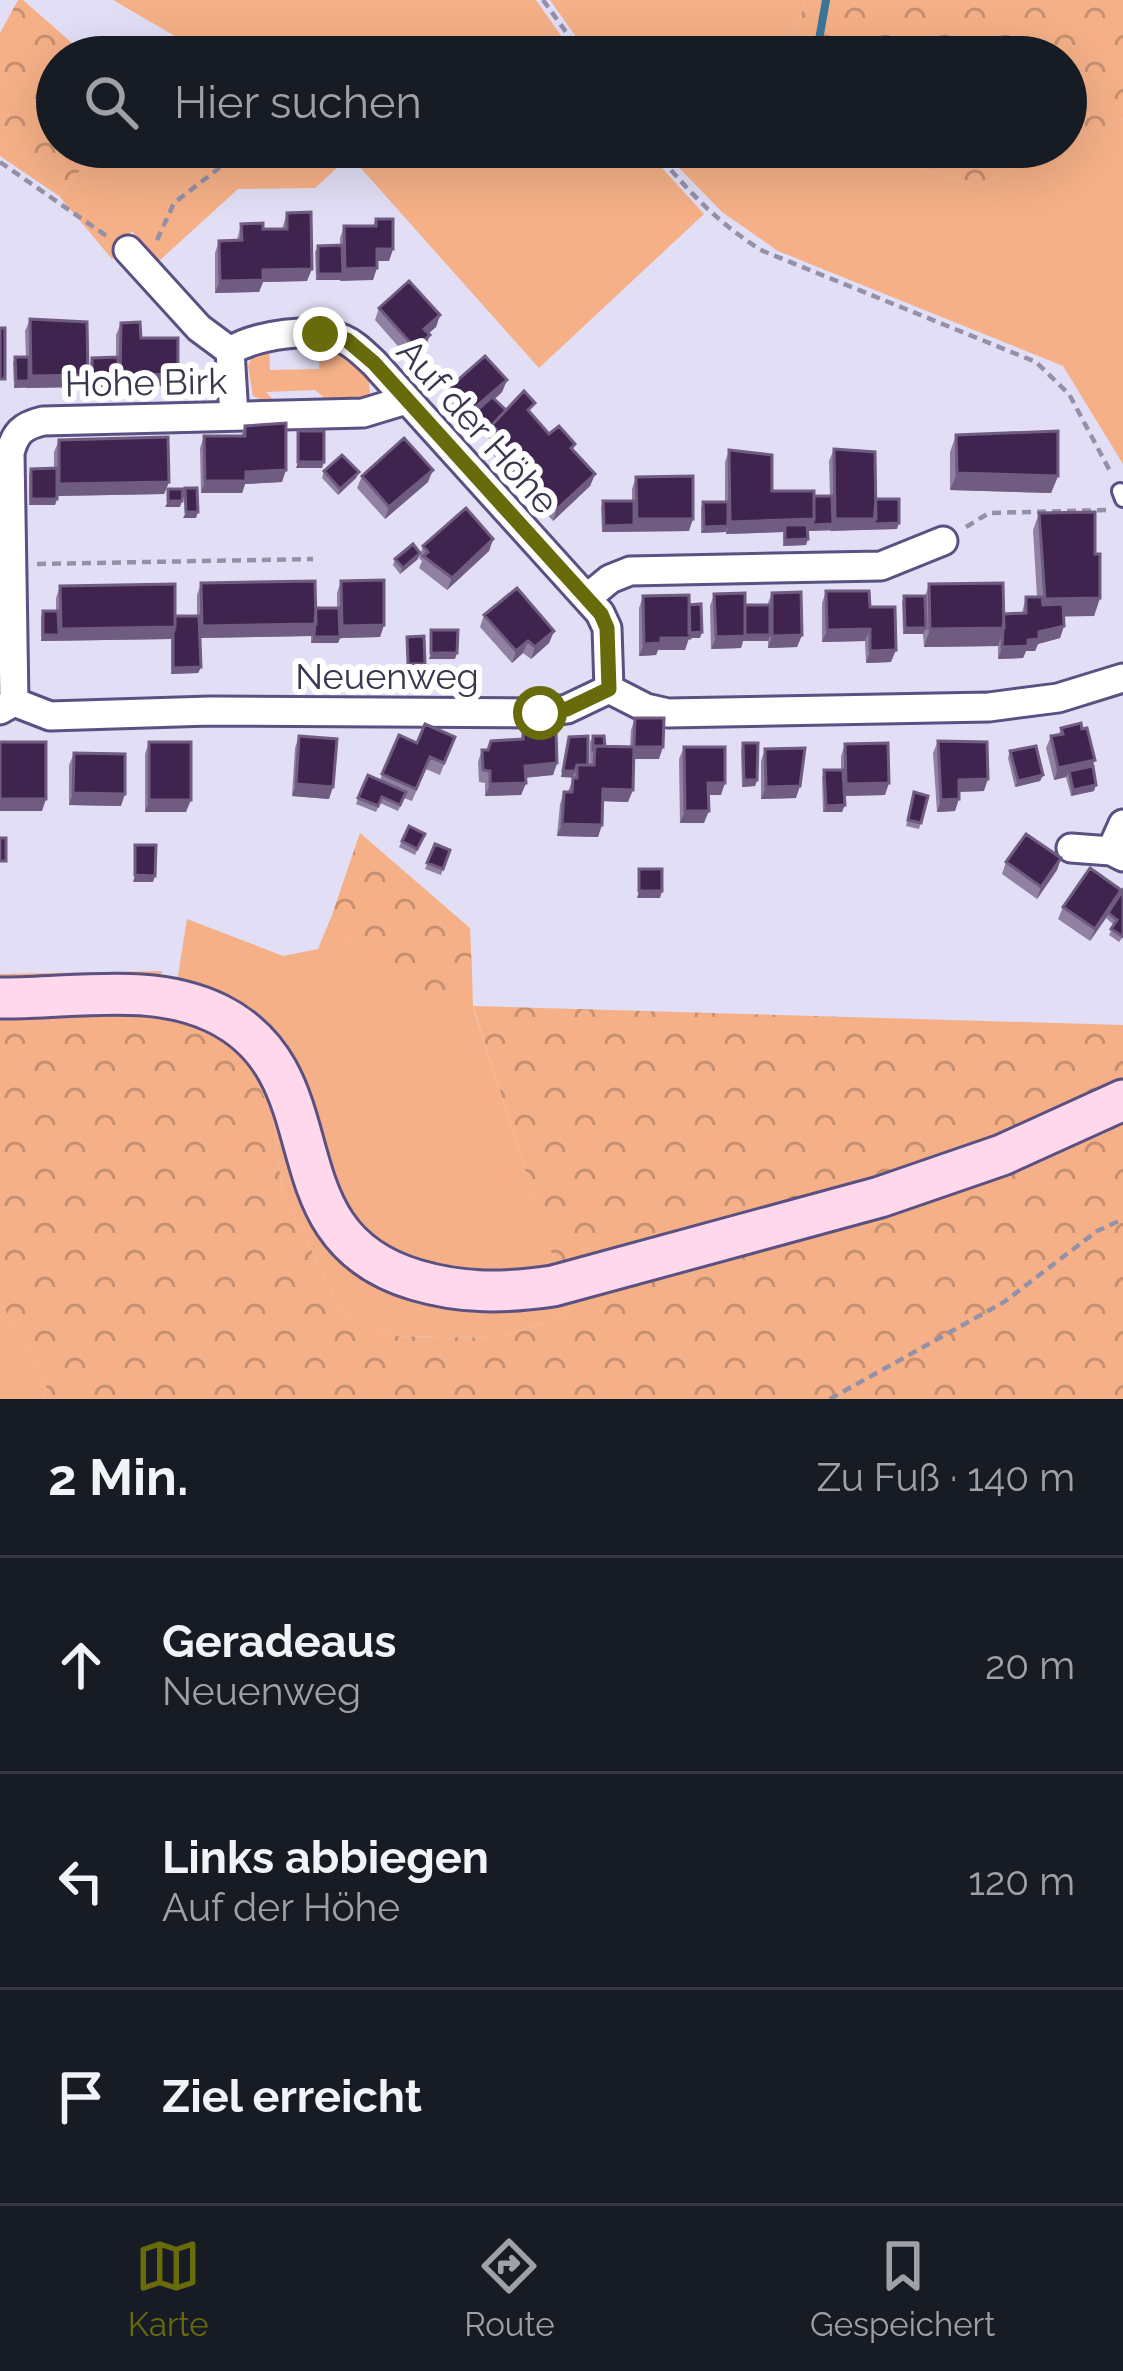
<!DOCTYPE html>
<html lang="de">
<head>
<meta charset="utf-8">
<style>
	:root { --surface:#171b24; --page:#242831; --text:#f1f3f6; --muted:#9ea1a6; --line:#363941; --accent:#686b0c }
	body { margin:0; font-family:Raleway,sans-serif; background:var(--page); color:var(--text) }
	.stop { position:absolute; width:36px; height:36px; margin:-27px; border:9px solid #686b0c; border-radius:50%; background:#fff }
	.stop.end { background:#686b0c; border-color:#fff; box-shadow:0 3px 12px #0008 }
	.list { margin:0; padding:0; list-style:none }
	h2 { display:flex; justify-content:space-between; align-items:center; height:156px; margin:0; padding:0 48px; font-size:51px }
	h2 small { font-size:39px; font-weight:400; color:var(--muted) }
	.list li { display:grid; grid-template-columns:78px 1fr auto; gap:36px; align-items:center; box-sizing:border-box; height:216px; padding:0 48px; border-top:3px solid var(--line) }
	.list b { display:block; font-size:45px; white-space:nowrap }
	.list p { margin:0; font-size:39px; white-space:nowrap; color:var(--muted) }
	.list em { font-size:39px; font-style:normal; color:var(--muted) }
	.icon { flex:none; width:66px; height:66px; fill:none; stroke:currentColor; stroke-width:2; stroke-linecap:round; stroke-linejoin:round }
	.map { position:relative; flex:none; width:1123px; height:1399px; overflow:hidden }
	.search { position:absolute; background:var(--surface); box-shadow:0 12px 48px #0002; left:36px; right:36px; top:36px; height:132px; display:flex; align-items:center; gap:30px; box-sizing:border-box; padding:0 42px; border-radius:66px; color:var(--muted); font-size:45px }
	.sheet { height:804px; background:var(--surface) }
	nav { display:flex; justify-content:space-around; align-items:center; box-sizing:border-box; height:168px; border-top:3px solid var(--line); background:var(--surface); font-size:33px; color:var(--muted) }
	nav a { display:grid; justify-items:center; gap:6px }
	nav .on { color:var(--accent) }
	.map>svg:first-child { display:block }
	.green { fill:#f5b087 }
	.forest { fill:url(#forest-crowns) }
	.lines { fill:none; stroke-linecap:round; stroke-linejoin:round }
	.stream { stroke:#3b7699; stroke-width:8 }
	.lane-casing { stroke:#5a5082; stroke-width:20 }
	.street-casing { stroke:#5a5082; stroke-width:33 }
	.secondary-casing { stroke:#5a5082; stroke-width:45 }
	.path { stroke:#9390a7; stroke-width:4.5; stroke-dasharray:9 6; stroke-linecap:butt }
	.lane { stroke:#fff; stroke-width:14 }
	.street { stroke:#fff; stroke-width:27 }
	.secondary { stroke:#ffd9eb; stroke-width:39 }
	.wall { fill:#9081a2 }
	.shaded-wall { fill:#705c81 }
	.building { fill:#3f244f; stroke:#705c81; stroke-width:3 }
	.route { stroke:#686b0c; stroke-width:15 }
	.labels { text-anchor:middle; stroke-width:12; stroke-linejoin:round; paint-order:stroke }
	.street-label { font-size:36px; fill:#3a364d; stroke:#fff }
</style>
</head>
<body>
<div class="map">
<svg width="1123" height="1399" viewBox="0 0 1123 1399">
	<defs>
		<pattern id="forest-crowns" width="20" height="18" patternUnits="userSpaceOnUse" patternTransform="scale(3)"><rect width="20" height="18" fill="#f5b087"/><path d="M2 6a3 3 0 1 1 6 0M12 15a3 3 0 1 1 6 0" fill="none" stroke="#c79071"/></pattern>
	</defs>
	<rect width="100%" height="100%" fill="#e1def5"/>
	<path class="green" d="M113,0H536L576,57H168L180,39Z
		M550,0H805L790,57H590Z
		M1123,119V464L1063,366L778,251L722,212L659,147H856L978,186Z
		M99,147H643L704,214L539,368L350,156L315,188L238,189L159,261L132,231L112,259L59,196Z
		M320,348L342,352L368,375L370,392L366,400L335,407L315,390L266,392L281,408L253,396L248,366L251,359L269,349L270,370L319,369Z
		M332,915L363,963L448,998L472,971L473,1007L558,1272L518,1279L430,1271L374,1241L346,1209L310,1111L177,982L187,919L283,956L318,949Z
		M162,971V979L0,986V974Z
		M205,1021L257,1064L318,1230L337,1255L362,1275L565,1295L571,1313L498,1338L394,1336L343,1315L282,1190L273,1115Z
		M0,1301L47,1382L44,1399H0Z"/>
	<path class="forest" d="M18,0H23L88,57H57V147H99L59,196L0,156V33Z
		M805,0H1123V119L1066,146V57H790Z
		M856,147H1063L978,186Z
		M360,833L470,928L472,971L448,998L423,1010L363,963L332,915Z
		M473,1006L1123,1025V1399H44L47,1382L0,1301V1008L170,1015L211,1032L248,1064L273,1115L282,1190L343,1315L394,1336L498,1338L571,1313Z"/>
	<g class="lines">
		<path class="stream" d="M816,57L826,0"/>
		<defs>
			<path id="lane" d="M1120,491L1123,499"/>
			<path id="street" d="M128,250L199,328L230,351
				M234,416L230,351C256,335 314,326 343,339C355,344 364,354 374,363L600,613L607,628L609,689
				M587,598L610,579L630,571L881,566L943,541
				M14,702L10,453C15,433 22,426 43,421L363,413L406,400
				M0,710L14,702L50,716L210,711L540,713L567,709L609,689L646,708L668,713L989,707L1058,698L1123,678
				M1123,824L1111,851L1123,857
				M1071,848L1111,851"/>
			<path id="secondary" d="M0,998C71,999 152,981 218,1014C343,1077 263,1235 416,1280C463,1294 505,1293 553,1286L880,1197L1002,1155L1123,1100"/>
		</defs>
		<use href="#lane" class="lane-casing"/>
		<use href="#street" class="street-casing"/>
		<use href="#secondary" class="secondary-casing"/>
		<path class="path" d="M543,0L584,57
			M652,147C683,186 719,225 763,251L1036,362L1069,394L1110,471
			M0,162L108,237
			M157,240L174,203L246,147
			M966,527L989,513L1106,510
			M37,564L313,559
			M830,1399L1004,1302L1097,1231L1123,1219"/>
		<use href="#lane" class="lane"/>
		<use href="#street" class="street"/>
		<use href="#secondary" class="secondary"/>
	</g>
	<path class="wall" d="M287,213L307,281L263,282L259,292L215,293V253L219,241L237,240L241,224L263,229H282Z
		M376,219L393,249L389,261H377L373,280H316L315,252L318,246L340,245V238L344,226H373Z
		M379,308L440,315L436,327L428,334L430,335L425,347L410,360L375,320Z
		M30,319L88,375L84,387L14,388L13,363L15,357H26L25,331Z
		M121,323L141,338L178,374L174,386L90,387V364L92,358L116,357V335Z
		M507,380L502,392L495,399L506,410L532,414L549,434L575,444L573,450L595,474L590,486L553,521L528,493L532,483L520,470L512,476L489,450L492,442L472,419L466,424L444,400L449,388Z
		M245,426L282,482L245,484L242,493H201L200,448L204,436H241Z
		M956,435L1058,476L1051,493L950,490V452Z
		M59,440L169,482L164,494L57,496L55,505H29V475L31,469L54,468V452Z
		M834,449L876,499L897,529L808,531L806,545L783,546V532L726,534V532L701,533V508L703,502H725V462L729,450L772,491L814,496H830L829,461Z
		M324,471L356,478L338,495L322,478Z
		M362,476L428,482L385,519L357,488Z
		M636,477L689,531L602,532L601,507L603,501H632V489Z
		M1039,513L1100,598L1094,616H1064V626L1060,638L1038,644L1035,651H1026L1023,658L998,659V646L924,647L923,634H903L902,602L904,596H925L929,584L1004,614L1022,613L1026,597H1037L1033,530Z
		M493,539L489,551L447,590L419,568L422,561L419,558L423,546Z
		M395,559H418L400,574L393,565Z
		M341,581L384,625L380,637L340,638L338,643H311V636L200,638L201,667L198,673L171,674V639L41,641V617L43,611H56V598L60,586L175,616H197V595L201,583L316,608H337V593Z
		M826,591L870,607L891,662L866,663L865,641L822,642V603Z
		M772,593L802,635L797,647L768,648V641H743L741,648L711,649L710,606L714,594L745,605H767Z
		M643,596L689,605L700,638H689L685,650H658L656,655L639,656V608Z
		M484,615L554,631L549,643L531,659L523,653L512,663L480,627Z
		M635,718L659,759H634L628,802L603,801L598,837L557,836L560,804L564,792H568L573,778L561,777L569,737L588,765H590V742L593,736L605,746L630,747L631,730Z
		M1061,728L1092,766L1094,791L1071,796L1066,777L1054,780L1046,748L1051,736L1059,734Z
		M523,732L557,763L553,775L525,778L526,783L521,795L485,796V783L479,782L478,762L482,750H487L521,739Z
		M399,735L417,743L455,737L440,775L426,769L412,801L404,798L398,811L380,803L376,812L356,804L358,798L380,780Z
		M299,736L329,799L292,796L295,748Z
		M938,741L984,791L959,792L955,811L937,812L933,753Z
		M149,742L186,812H145V754Z
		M743,743L757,780L755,786L742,787L741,749Z
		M845,744L885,795L844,796L842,812H823L822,777L824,770H841V756Z
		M684,747L721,795H709L704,823H680L679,759Z
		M765,749L796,798L761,799V761Z
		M1010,751L1043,775L1040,781L1015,787L1008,758Z
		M74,753L121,806L69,805V765Z
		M928,796L919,829L906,826L912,799Z
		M409,826L425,834L415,855L399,847Z
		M435,844L450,850L441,875L425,869Z
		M1061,858L1057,870L1037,899L1002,874L1006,862Z
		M1123,890V937L1119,942L1109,935L1114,925L1106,918L1090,941L1058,919L1063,907Z"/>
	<path class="shaded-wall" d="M377,249H393L389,261H373Z
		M377,268L373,280L340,281L345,269Z
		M312,269L307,281L263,282L259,292L215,293L220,281L263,270Z
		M318,274H343L340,280H316Z
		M440,315L436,327L419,341L424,329Z
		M430,335L425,347L410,360L415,348Z
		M178,374L174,386L90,387L92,381H118L120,375Z
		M88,375L84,387L26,388L31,376Z
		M507,380L502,392L477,415L474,413L472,419L466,424L470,412Z
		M16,381H29L26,387L14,388Z
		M524,458L520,470L512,476L517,464Z
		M298,462H324L322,468H296Z
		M286,470L282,482L245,484L242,493H201L205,481L246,472Z
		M433,470L428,482L385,519L389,507Z
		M359,472L356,478L338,495L340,489Z
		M957,473L1058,476L1051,493L950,490Z
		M595,474L590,486L553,521L557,509Z
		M169,482L164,494L54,496L59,484Z
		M31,499H57L55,505H29Z
		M168,501H182L180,507H165Z
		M186,512H198L196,518H183Z
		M637,519H693L689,531L602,532L604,526L634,525Z
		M814,519L833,524L830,530L785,532V525L783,532L726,534L730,522Z
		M835,519H876L899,523L897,529L830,531Z
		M728,526L726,532L701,533L704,527Z
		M493,539L489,551L447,590L452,578Z
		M808,539L806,545L783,546L785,540Z
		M420,553L418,559L400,574L403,568Z
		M1100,598L1094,616L1038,617L1045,599Z
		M316,624L312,636L197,638L202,626Z
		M384,625L380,637L340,638L338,643H311L314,637H338L342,626Z
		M1064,626L1060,638L1038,644L1035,651H1026L1023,658L998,659L1002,647L1028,640L1039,632Z
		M175,627L171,639L41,641L43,635H59L61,629Z
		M905,628H926L923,634H903Z
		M1004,628L998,646L924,647L930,629Z
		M870,629L865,641L822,642L827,630Z
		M554,631L549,643L531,659L535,647Z
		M702,632L700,638H689L685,650H658L656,655L639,656L644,644L688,633Z
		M743,635H770L768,641H743L741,648L711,649L716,637Z
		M802,635L797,647L768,648L772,636Z
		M528,641L523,653L512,663L516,651Z
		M896,650L891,662L866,663L870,651Z
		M431,653H457L455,659H429Z
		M408,664H425L423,670H406Z
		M201,667L198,673L171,674L173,668Z
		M634,747H663L659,759H630Z
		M1095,760L1090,772L1069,771L1066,777L1054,780L1058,768Z
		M557,763L553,775L520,778L525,766Z
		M563,771H575L573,777H561Z
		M1043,775L1040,781L1015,787L1018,781Z
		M988,779L984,791L954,792L959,780Z
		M744,780H757L755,786L742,787Z
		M526,783L521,795L485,796L490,784Z
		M708,783H725L721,795H704Z
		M889,783L885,795L841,796L846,784Z
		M296,784L333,787L329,799L292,796Z
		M1096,785L1094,791L1071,796L1073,790Z
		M800,786L796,798L761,799L766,787Z
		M603,789L633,790L628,802L599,801Z
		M73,793L125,794L121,806L69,805Z
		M0,799H46L42,811H0Z
		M959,799L955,811L937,812L941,800Z
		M149,800H191L186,812H145Z
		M845,805L842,812H823L826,806Z
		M685,811H709L704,823H680Z
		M562,824L602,825L598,837L557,836Z
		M1061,858L1057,870L1037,899L1041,887Z
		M135,875L155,876L153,882H133Z
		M1121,890L1106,918L1090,941L1095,929Z
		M639,891H662L660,898H637Z"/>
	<path class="building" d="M311,212L312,269L263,270V280L220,281L219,241L242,240L241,224L263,223V229H287V213Z
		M376,219H393V249H377V268L345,269L344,226H376Z
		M342,245L343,274H318V246Z
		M409,281L440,315L424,329L430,335L415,348L379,308Z
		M30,319L87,322L88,375L31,376Z
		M140,322L141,338H178V374L120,375L121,323Z
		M0,328H5V379H0Z
		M485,356L507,380L470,412L449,388Z
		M15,357H29V381H16Z
		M118,357V381H92V358Z
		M524,391L535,403L528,410L549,434L559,426L575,444L571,448L595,474L557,509L532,481L540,475L524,458L517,464L493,438L499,433L492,425Z
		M492,397L506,410L492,425L490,431L474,413Z
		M286,423V470L246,472V481H205L204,436H245V426Z
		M298,431H324V462H298Z
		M1058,431V476L957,473L956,435Z
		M168,437L169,482L59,484V440Z
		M404,438L433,470L389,507L362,476Z
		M834,449L875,452L876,519H835Z
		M729,450L772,455V491H814V519L730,522Z
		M342,455L359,472L340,489L324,471Z
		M57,468V499H31V469Z
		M693,476V519H637L636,477Z
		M185,488H197L198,512H186Z
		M168,489H183L182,501H168Z
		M814,496H832L833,524L812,525L814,519Z
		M876,499H899V523L874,524Z
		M603,501H634V525L604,526Z
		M703,502H728V526L704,527Z
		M466,508L493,539L452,578L423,556L428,552L423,546Z
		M1095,512V554H1100V598L1045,599L1039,513Z
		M785,525H807L808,539L785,540Z
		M413,544L420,553L403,568L395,559Z
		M384,580V625L342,626L341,581Z
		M315,581L316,624L202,626L201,583Z
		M1003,583L1004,628L930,629L929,584Z
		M175,584V627L61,629L60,586Z
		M517,588L554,631L535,647L528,641L516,651L484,615Z
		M826,591H869L870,607H895L896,650L870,651V629L827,630Z
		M801,592L802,635L772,636V593Z
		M745,593V636L716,637L714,594Z
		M689,595L690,638H661V643L644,644L643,596Z
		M904,596H925L926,628H905Z
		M1026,597H1042L1043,605L1063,604L1064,626L1039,632V639L1028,640V646L1002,647L1004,614L1026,613Z
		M701,604L702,632L689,633V605Z
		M745,605H770V635H745Z
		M316,608H339L340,637H314Z
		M43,611H58L59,635H43Z
		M175,616H199L201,667L173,668V633L175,627Z
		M431,630H458L457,653H431Z
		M424,636L425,664H408L407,637Z
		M635,718H664L663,747H634Z
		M1081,723L1082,729L1087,728L1095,760L1058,768L1051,736L1063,734L1061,728Z
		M425,724L455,737L444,763L430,757L416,789L382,774L399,735L417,743Z
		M556,731L557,763L525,766L526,783L490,784V771L483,770L482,750H488L491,741L523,739V732Z
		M299,736L337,739L333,787L296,784Z
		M588,736V765H577L575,771H563L569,737Z
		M593,736H604L605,746H595L593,752Z
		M938,741L987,742L988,779L959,780V799L941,800Z
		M0,742H46V799H0Z
		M149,742H191V800H149Z
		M743,743H758L757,780H744Z
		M888,743L889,783L846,784L845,744Z
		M595,746L634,747L633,790L603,789L602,825L562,824L564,792H572L573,778H577V765H594Z
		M1036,746L1043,775L1018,781L1010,751Z
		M684,747H725V783H708L709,811H685Z
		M805,748L800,786L766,787L765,749Z
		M74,753L125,754V794L73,793Z
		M1093,766L1096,785L1073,790L1069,771Z
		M824,770H843L845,805L826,806Z
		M368,775L406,792L400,805L382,797L378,806L358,798Z
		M914,792L928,796L921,823L908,820Z
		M409,826L425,834L417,849L402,841Z
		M1026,834L1061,858L1041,887L1006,862Z
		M0,838H6V861H0Z
		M435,844L450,850L443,869L427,863Z
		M135,845H156L155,876L135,875Z
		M1090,868L1121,890L1095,929L1063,907Z
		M639,869H662V891H639Z
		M1123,890V934L1122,936L1111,929L1117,920L1108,913Z"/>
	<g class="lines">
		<path class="route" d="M320,334L347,340L374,363L601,614L607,628L609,689L567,709L540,713"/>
	</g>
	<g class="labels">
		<g class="street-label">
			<text transform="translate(146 382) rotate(-1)" y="13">Hohe Birk</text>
			<text transform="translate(478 426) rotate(48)" y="13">Auf der Höhe</text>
			<text x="387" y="689">Neuenweg</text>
		</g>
	</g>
</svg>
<div class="stop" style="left:540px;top:713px"></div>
<div class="stop end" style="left:320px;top:334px"></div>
<div class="search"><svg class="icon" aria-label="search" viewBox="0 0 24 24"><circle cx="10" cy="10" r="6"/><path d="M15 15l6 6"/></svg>Hier suchen</div>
</div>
<section class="sheet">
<h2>2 Min.<small>Zu Fuß · 140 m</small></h2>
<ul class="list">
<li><svg class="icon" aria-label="ahead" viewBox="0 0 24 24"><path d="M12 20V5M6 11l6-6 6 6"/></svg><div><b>Geradeaus</b><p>Neuenweg</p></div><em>20 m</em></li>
<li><svg class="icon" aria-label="left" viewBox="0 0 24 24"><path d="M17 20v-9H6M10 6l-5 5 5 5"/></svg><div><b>Links abbiegen</b><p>Auf der Höhe</p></div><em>120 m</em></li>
<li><svg class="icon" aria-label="arrive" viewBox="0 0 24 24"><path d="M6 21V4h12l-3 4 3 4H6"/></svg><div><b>Ziel erreicht</b></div></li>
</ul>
</section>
<nav>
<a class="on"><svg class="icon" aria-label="map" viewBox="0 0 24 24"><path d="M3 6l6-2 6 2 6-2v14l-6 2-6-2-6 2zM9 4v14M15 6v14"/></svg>Karte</a>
<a><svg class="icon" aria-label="directions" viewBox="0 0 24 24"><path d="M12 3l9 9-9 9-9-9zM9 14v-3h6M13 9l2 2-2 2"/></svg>Route</a>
<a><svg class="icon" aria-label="saved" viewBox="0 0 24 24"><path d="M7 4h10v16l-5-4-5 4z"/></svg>Gespeichert</a>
</nav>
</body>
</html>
